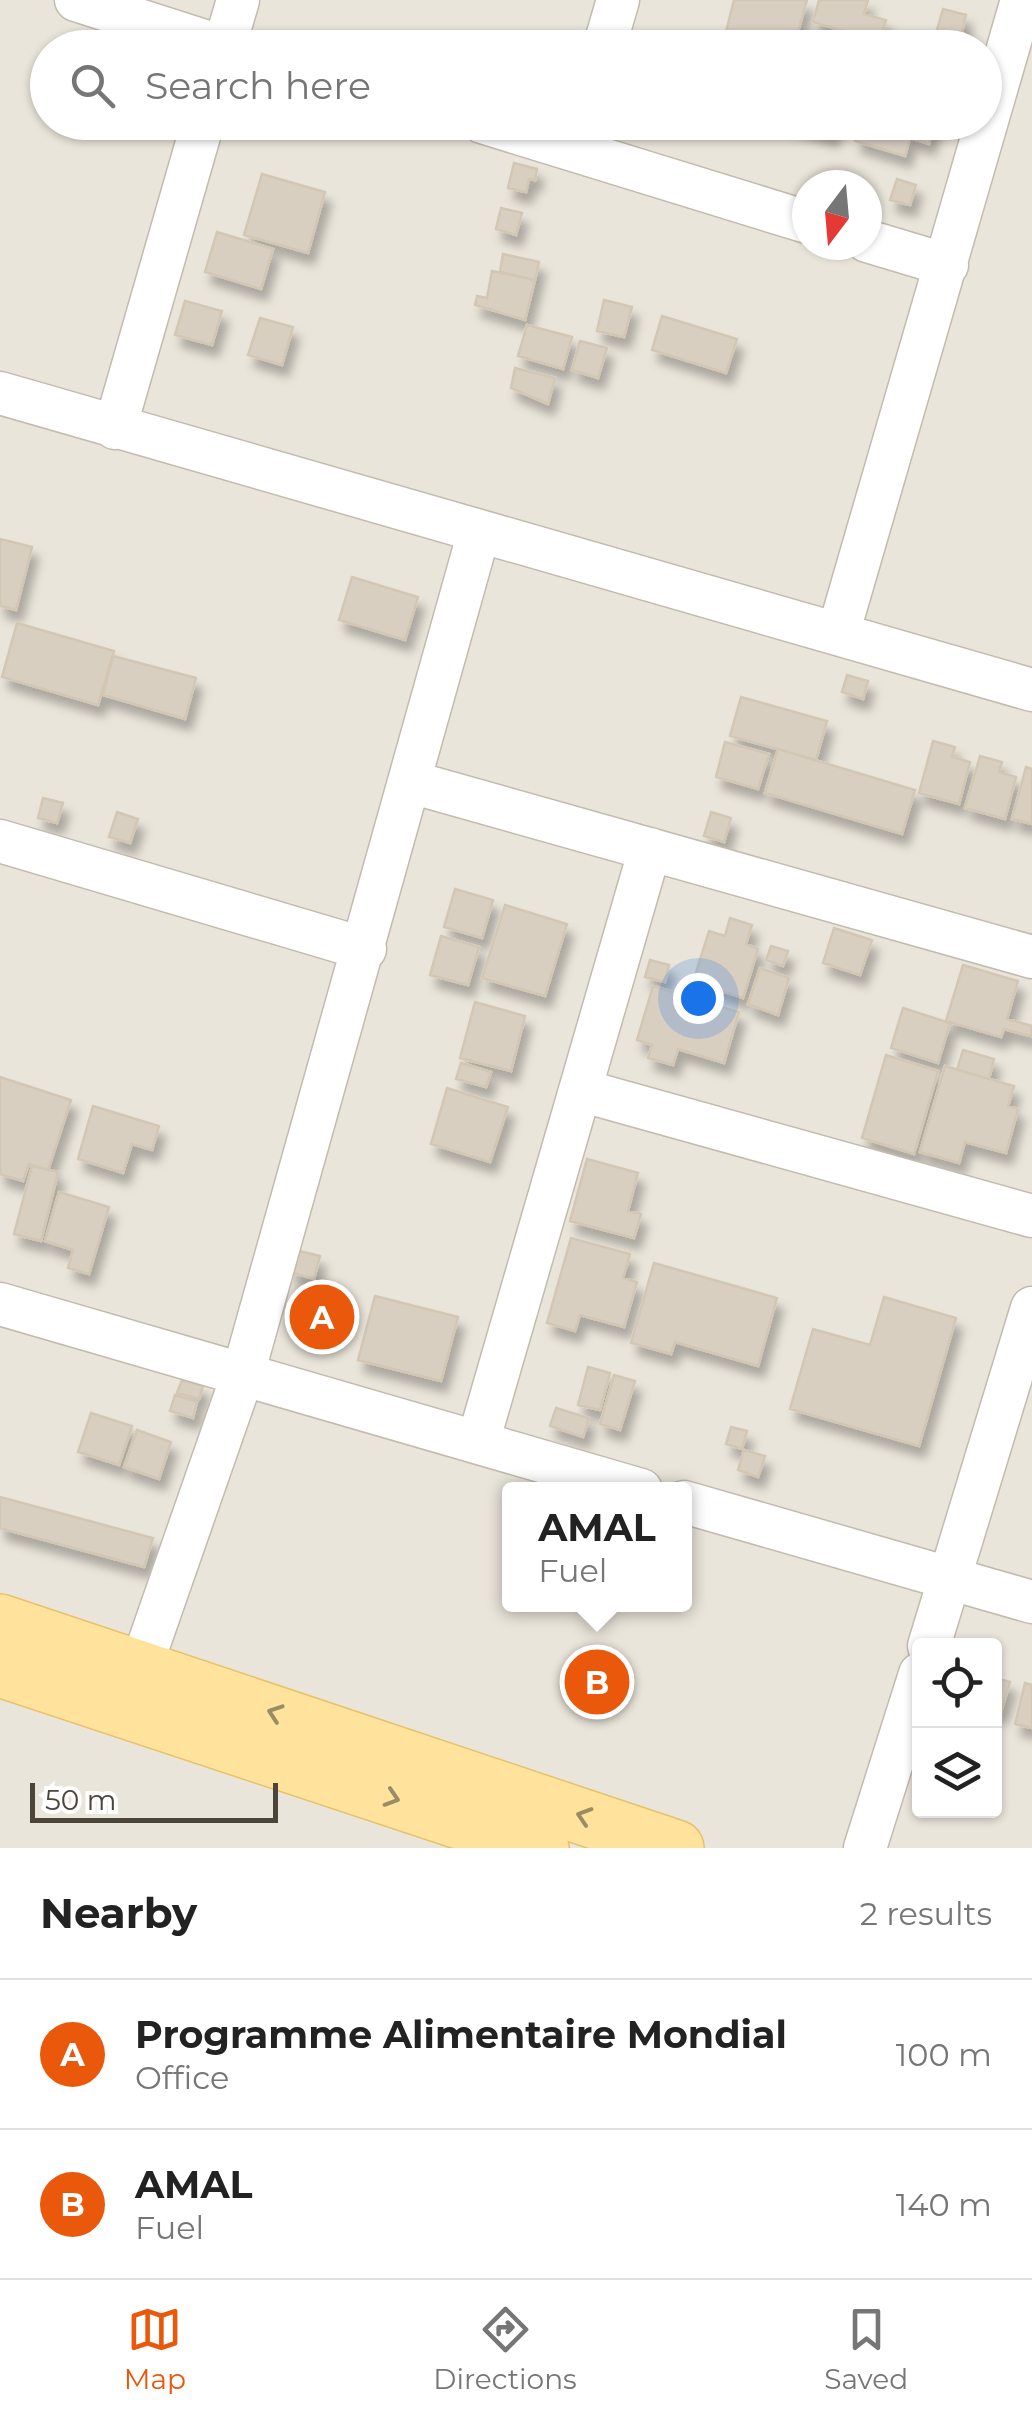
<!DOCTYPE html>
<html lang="en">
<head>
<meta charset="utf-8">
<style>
	:root { --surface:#fff; --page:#f2f2f2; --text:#222; --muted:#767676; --line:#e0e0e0; --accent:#ea580c }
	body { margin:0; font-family:Montserrat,sans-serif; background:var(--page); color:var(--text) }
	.controls { position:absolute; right:30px; bottom:30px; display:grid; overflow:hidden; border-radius:10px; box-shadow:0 2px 8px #0004 }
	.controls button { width:90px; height:90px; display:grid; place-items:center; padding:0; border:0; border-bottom:2px solid var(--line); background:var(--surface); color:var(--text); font:50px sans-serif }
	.compass { position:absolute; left:792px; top:170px; width:90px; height:90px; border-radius:50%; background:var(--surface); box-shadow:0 2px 8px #0004; rotate:196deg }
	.scale { position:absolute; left:30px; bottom:25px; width:248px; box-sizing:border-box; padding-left:10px; border:5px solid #4b4439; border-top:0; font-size:28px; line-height:35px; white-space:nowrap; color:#4b4439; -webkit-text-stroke:8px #fff; paint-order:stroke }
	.you { position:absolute; left:698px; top:998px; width:35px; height:35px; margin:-25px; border:8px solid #fff; border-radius:50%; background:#1a73e8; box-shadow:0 0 0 15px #1a73e833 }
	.badge { display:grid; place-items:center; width:65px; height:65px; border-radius:50%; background:var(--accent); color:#fff; font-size:32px; font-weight:700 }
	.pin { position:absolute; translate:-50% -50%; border:5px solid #fff; box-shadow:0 2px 10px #0006 }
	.popup { position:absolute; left:502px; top:1482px; width:190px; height:130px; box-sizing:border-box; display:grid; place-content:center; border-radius:10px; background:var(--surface); filter:drop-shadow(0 2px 8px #0005); font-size:32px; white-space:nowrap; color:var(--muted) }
	.popup b { font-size:38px; color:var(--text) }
	.popup::after { content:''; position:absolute; left:50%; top:100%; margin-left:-20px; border:20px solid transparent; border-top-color:var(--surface) }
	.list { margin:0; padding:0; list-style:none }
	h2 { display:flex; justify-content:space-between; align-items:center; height:130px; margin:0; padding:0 40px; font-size:42px }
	h2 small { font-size:32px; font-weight:400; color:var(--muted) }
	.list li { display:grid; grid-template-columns:65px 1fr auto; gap:30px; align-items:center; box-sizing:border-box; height:150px; padding:0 40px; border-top:2px solid var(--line) }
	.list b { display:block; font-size:38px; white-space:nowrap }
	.list p { margin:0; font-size:32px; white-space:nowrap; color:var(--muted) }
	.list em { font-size:32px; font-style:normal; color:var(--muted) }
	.icon { flex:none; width:55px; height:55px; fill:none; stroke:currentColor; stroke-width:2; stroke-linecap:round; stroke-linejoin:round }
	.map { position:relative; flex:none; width:1032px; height:1848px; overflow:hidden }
	.search { position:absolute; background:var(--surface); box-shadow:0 2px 8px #0004; left:30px; right:30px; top:30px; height:110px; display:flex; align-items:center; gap:25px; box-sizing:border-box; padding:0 35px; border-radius:55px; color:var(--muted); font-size:38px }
	.sheet { height:430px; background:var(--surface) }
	nav { display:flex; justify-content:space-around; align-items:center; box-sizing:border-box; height:140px; border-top:2px solid var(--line); background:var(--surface); font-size:28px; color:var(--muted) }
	nav a { display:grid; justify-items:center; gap:5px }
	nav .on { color:var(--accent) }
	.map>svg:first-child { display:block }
	.residential { fill:#eae5da; fill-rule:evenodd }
	.building { fill:#d8cfc1; stroke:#d3c7b4; stroke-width:2.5; filter:url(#shadow) }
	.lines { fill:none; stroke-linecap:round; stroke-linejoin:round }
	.minor-casing { stroke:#c2bbae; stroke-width:45 }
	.major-casing { stroke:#e6c16a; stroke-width:58 }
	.minor { stroke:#fff; stroke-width:42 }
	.major { stroke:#ffe39c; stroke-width:55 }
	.oneway { stroke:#9c8c66 }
</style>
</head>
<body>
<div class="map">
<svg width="1032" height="1848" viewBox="0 0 1032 1848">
	<defs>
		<filter id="shadow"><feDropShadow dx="6" dy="11" stdDeviation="5" flood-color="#0004"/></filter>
	</defs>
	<rect width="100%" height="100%" fill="#f6f3ec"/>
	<path class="residential" d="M0,0H1032V1848H0ZM48,48H984V122H48ZM807,185H867V245H807ZM510,1490H684V1604H510ZM920,1646H994V1810H920Z"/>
	<path class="building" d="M734,0H807L797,35L792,34L789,42L763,35L761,45L725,36Z
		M819,0H868L864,14L886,20L879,42L813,22Z
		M943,9L966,15L961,36L937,30Z
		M786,122H836L832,136Z
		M860,122H935L929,144L910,138L905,156L855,141Z
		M514,163L537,169L535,180L529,179L526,192L508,188Z
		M262,174L325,192L308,253L244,235Z
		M897,179L916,185L910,205L890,200Z
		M501,208L522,213L516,235L496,229Z
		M217,232L273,249L261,289L205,272Z
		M503,254L539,262L535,280L500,272Z
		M492,271L535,280L525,320L475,305L477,296L487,298Z
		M604,300L632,307L624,337L597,331Z
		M185,301L222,311L212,345L175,335Z
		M662,316L737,339L726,373L652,350Z
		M260,318L293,327L282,365L248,355Z
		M527,325L572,337L563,369L518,356Z
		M580,341L607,348L598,378L572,370Z
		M515,368L555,378L548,404L511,388Z
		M0,539L32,547L16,610L0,606Z
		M352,577L418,597L405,640L339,620Z
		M17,623L114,651L98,705L2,677Z
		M113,656L196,678L185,719L103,695Z
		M847,675L868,681L863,699L842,692Z
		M741,697L827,721L816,760L730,736Z
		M933,741L955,747L952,757L970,762L959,804L919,793Z
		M725,742L769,754L758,789L716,777Z
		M778,749L915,790L902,834L765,793Z
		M980,756L1002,762L999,772L1016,777L1005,819L965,808Z
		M1026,767L1032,769V824L1012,819Z
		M43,798L63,803L57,823L38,818Z
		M117,812L138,819L130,843L109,837Z
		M711,812L731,818L724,842L704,836Z
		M455,889L493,900L482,938L444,927Z
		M505,905L567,924L545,996L482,978Z
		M730,918L752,925L746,944L758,949L743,998L693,982L709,931L725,936Z
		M834,928L872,940L860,975L823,963Z
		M441,936L479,947L468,985L430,975Z
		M771,946L788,951L783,966L766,960Z
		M650,960L669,965L665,982L645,977Z
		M963,965L1018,981L1007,1019L1032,1026L1031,1036L1004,1029L1001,1037L946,1021Z
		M760,968L789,978L778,1015L748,1004Z
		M653,986L739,1012L724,1063L678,1049L673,1065L648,1058L652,1045L637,1040Z
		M475,1002L525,1016L511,1071L460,1058Z
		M903,1008L950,1023L938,1063L891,1048Z
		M963,1050L994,1059L989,1079L957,1070Z
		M886,1055L938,1071L914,1154L862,1138Z
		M461,1063L491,1072L486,1087L456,1079Z
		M945,1066L1014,1086L1008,1106L1018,1109L1006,1153L965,1142L959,1163L920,1152Z
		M0,1077L71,1100L48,1170L29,1164L23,1181L0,1174Z
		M447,1088L508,1107L490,1162L431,1144Z
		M93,1106L159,1126L152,1150L132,1144L123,1173L78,1159Z
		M587,1159L638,1173L628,1211L641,1214L634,1238L570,1221Z
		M32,1166L58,1172L41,1241L14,1234Z
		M59,1192L109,1207L89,1274L68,1268L73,1250L45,1241Z
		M571,1238L630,1254L623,1278L637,1282L624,1327L580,1315L575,1331L547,1323Z
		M295,1250L320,1256L314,1279L289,1272Z
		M654,1263L777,1298L758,1366L675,1342L671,1354L631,1343Z
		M375,1296L458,1317L441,1381L358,1360Z
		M884,1297L956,1318L919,1446L790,1409L813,1329L870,1345Z
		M588,1367L610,1373L600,1410L578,1405Z
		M614,1375L635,1381L620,1430L600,1424Z
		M182,1380L203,1386L199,1399L177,1393Z
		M175,1395L197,1402L193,1418L170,1411Z
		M556,1408L589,1418L583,1437L550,1426Z
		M91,1413L132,1426L119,1465L78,1452Z
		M731,1427L747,1431L742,1449L726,1444Z
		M137,1430L171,1442L159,1479L124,1467Z
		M744,1450L765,1456L758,1477L738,1470Z
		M0,1497L153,1538L144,1567L0,1528Z
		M994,1678L1010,1682L1001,1712L994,1711Z
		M1025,1683L1032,1685V1728L1015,1724Z"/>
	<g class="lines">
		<defs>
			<path id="minor" d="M76,0L226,48
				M224,48L238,0
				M604,48L618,0
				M482,122L807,222
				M867,241L947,265
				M0,393L1032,690
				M115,428L203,122
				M838,634L1022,0
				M411,782L1032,957
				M0,841L365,949
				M580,1090L1032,1216
				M0,1304L641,1490
				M478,1442L650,849
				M684,1502L1032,1602
				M929,1646L1032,1308
				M131,1695L243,1374L479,532
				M865,1848L920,1674"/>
			<path id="major" d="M0,1622L676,1848
				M0,1669L541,1848"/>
		</defs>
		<use href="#minor" class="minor-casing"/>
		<use href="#major" class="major-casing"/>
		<use href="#minor" class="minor"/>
		<use href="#major" class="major"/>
	</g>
	<defs><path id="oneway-chevron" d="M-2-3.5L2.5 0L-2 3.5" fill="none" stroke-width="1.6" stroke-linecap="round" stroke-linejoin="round" transform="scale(2.5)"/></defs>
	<g class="oneway">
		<use href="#oneway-chevron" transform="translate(275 1713) rotate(-161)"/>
		<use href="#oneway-chevron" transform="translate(392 1798) rotate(18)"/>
		<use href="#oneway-chevron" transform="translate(584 1816) rotate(-162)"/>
	</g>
</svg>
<div class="controls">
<button><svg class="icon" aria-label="locate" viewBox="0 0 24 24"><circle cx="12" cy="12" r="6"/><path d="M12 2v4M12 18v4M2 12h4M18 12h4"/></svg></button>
<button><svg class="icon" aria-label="layers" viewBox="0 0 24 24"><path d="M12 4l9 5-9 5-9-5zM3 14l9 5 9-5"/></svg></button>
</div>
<svg class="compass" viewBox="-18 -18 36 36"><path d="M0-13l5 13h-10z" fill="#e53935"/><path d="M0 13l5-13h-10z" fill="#767676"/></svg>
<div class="scale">50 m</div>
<div class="you"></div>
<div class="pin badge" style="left:322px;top:1317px">A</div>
<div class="pin badge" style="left:597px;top:1682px">B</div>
<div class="popup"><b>AMAL</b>Fuel</div>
<div class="search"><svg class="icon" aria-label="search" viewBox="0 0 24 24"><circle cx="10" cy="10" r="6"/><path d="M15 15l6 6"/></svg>Search here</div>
</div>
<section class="sheet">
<h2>Nearby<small>2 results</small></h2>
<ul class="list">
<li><span class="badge">A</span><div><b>Programme Alimentaire Mondial</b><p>Office</p></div><em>100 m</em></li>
<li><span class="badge">B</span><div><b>AMAL</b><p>Fuel</p></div><em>140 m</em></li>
</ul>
</section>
<nav>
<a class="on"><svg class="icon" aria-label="map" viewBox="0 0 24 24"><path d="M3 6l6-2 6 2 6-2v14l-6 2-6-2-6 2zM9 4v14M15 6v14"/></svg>Map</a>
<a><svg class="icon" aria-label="directions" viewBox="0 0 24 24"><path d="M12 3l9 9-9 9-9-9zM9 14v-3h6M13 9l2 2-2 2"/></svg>Directions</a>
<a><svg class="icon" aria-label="saved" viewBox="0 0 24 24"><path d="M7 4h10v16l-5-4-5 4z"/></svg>Saved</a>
</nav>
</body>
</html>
